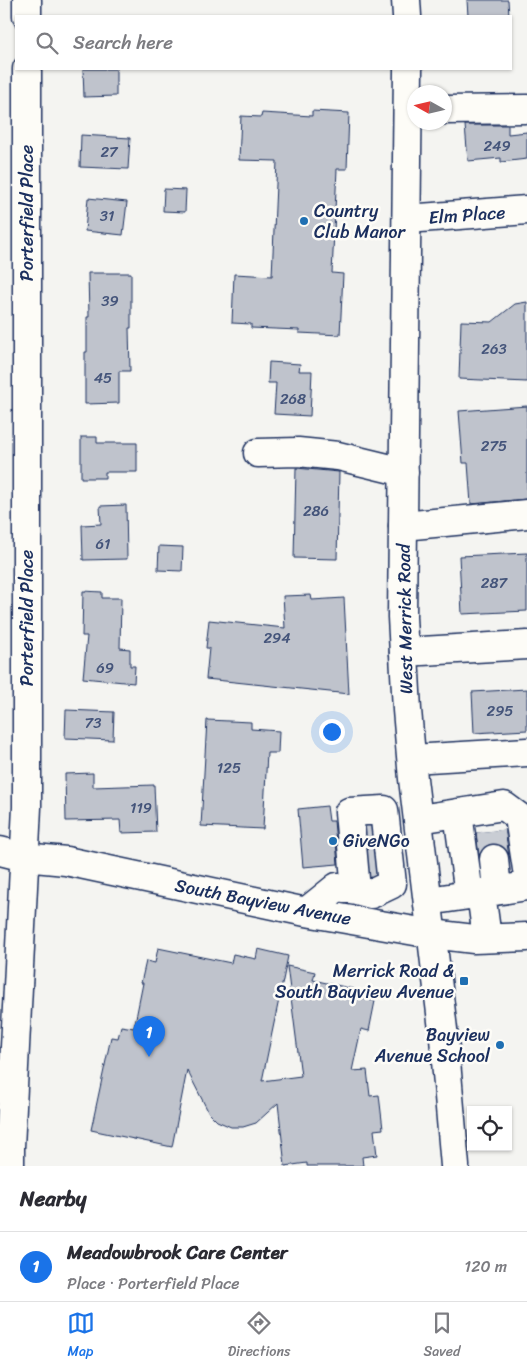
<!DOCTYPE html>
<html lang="en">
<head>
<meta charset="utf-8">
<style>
	:root { --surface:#fff; --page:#f2f2f3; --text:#2b2b33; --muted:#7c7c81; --line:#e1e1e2; --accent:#1a73e8 }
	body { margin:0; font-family:Sriracha,sans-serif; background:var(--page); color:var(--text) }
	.controls { position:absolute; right:15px; bottom:15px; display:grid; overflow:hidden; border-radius:0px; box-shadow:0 1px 4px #0004 }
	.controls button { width:45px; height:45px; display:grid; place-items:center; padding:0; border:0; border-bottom:1px solid var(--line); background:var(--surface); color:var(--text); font:25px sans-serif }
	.compass { position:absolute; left:407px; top:85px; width:45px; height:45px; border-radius:50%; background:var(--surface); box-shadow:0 1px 4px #0004; rotate:278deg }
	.you { position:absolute; left:331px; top:731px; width:18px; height:18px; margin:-12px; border:4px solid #fff; border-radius:50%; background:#1a73e8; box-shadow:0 0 0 8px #1a73e833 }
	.badge { display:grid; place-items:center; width:32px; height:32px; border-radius:50%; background:var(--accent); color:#fff; font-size:16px; font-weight:700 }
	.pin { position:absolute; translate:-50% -41px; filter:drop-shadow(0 1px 2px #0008) }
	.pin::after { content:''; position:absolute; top:26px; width:18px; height:15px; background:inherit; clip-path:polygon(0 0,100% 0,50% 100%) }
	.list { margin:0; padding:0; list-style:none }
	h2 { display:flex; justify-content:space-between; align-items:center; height:65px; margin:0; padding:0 20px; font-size:21px }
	h2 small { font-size:16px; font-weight:400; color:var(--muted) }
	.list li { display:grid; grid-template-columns:32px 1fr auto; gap:15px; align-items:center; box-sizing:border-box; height:70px; padding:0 20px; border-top:1px solid var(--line) }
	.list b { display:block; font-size:19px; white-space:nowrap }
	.list p { margin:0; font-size:16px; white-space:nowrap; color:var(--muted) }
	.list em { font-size:16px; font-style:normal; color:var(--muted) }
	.icon { flex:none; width:28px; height:28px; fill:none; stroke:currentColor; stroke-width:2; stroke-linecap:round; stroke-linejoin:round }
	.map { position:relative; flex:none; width:527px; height:1166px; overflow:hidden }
	.search { position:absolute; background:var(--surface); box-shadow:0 1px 4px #0004; left:15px; right:15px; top:15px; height:55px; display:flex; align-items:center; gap:12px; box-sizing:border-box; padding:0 18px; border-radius:0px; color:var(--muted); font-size:19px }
	.sheet { height:135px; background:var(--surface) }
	nav { display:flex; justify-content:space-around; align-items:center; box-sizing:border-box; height:70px; border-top:1px solid var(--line); background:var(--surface); font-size:14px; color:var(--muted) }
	nav a { display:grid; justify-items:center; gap:2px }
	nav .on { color:var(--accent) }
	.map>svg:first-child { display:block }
	.building { fill:#bfc3cc; stroke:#1b2f5e }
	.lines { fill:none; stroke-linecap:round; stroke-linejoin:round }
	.minor-tunnel { stroke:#c9cdd4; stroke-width:28; stroke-dasharray:28 14; stroke-linecap:butt }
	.minor-casing { stroke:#1b2f5e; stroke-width:31 }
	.major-casing { stroke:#1b2f5e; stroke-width:31 }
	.minor { stroke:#fdfcf7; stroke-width:28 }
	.major { stroke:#fdfcf7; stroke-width:28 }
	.poi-dot { fill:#1f6fb2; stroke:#fdfcf7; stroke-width:2 }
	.labels { text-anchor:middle; stroke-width:5; stroke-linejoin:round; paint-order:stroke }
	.number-label { font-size:15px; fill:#44547a }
	.poi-label { font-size:18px; fill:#1b2f5e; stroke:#fdfcf7; text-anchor:start }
	.street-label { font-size:18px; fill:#1b2f5e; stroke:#fdfcf7 }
</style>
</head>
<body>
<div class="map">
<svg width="527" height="1166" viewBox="0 0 527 1166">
	<rect width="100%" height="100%" fill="#f4f4f1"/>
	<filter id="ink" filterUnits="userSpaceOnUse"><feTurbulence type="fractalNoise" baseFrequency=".02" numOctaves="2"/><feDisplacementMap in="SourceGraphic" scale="10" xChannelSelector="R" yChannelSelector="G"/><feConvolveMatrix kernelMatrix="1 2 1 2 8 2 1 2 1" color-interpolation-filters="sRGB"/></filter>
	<g filter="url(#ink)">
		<path class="building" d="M467,0H508L509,16H468Z
			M83,69H116V96L84,97Z
			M312,111L349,113L347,169H337L332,273L343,274L340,335L299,333V330L251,328V324L232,323L234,274L272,276L277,161L239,160L241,116L261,117L262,113L312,116Z
			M465,125H508V134L527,132V159L501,162V158L468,161Z
			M81,135L130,138L128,169L80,167Z
			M164,189L186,190L185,212L163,211Z
			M88,198L127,202L123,235L85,231Z
			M88,273H131V328H129L130,371H119V403L85,404V352H87V317H89Z
			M527,302V382L459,379L461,321L492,322L515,304Z
			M269,362L300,364L299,371H312L310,416L274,414L276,383H268Z
			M527,406V499L471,504L468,463H463L459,411Z
			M81,437H97V443H137V472H105V478H81Z
			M296,468L339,472L337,559L294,558Z
			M126,505L127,559L83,560L82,525L101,524L100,506Z
			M159,546L183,547L182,571L158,570Z
			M527,553V611L462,614L459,556Z
			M83,591L102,592V598H121L120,648L130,649V666H135L134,683L83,678L87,636H82Z
			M311,595L312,600L344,598L349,694L206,679L209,648H206L209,620L285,628L283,596Z
			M527,689V730L474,733L472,692Z
			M66,710L114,712L113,740L65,738Z
			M207,720L251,722V729L279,731L278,753H267L263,829L201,826Z
			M93,773V787L154,785L156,832L121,833L120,820L66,821L65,774Z
			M327,806L329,821H334L338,864L303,867L298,809Z
			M370,826L375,875L371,877L366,827Z
			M505,830L509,857L506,850L501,845L493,843L485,847L479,855L476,833Z
			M158,948L231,963L233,954L256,959L258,949L288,956L262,1081L301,1076L287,966L315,972L313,980L363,991L361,998L375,1001L369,1031L361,1029L352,1071L367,1070L370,1096L379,1095L383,1129L374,1130L377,1155L362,1157L363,1166H307V1163L285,1166L278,1103L256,1123L243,1127H231L217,1121L209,1113L187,1070L172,1147L91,1130L111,1037L118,1038L121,1026L134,1028L143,983H141L146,961L155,963Z"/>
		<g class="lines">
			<path class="minor-tunnel" d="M491,831L494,859
				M356,840L380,838
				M359,867L383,865"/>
			<defs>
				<path id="minor" d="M27,0V16
					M444,110L527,109
					M407,219L527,210
					M258,453L298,452L338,456L404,472
					M403,526L527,514
					M404,652L527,645
					M412,759L527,752
					M458,813L469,895L527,886
					M419,819L504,806L519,817L527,869
					M0,851L24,857L66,861L306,912L432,934L474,939L527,937
					M494,859L497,890
					M481,893L487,938
					M428,901L469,895
					M306,912L337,887L356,890L349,812L384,810L392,884L371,894L356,890
					M10,1166V1147L27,807V69"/>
				<path id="major" d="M406,0L407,16
					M408,69L402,617L407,710L413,779L444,1038L455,1166"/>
			</defs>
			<use href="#minor" class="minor-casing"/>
			<use href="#major" class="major-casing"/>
			<use href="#minor" class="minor"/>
			<use href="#major" class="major"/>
		</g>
	</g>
	<g class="poi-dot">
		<circle cx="304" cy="221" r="5"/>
		<circle cx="333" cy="841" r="5"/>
		<rect x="459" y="976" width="10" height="10" rx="2.5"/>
		<circle cx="500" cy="1045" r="5"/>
	</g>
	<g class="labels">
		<g class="number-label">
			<text x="497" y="151">249</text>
			<text x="109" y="157">27</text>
			<text x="107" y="221">31</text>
			<text x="110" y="306">39</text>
			<text x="494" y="354">263</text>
			<text x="103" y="383">45</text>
			<text x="293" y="404">268</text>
			<text x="494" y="451">275</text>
			<text x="316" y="516">286</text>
			<text x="103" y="549">61</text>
			<text x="494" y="588">287</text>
			<text x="277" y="643">294</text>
			<text x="105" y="673">69</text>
			<text x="500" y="716">295</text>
			<text x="93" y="728">73</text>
			<text x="229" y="773">125</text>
			<text x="141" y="813">119</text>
		</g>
		<g class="poi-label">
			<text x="314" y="217">Country<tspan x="314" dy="21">Club Manor</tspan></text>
			<text x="343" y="847">GiveNGo</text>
			<text x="454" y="977" text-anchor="end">Merrick Road &amp;<tspan x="454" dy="21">South Bayview Avenue</tspan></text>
			<text x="490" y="1041" text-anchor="end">Bayview<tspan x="490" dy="21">Avenue School</tspan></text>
		</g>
		<g class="street-label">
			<text transform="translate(27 213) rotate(-90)" y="6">Porterfield Place</text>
			<text transform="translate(467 215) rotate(-4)" y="6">Elm Place</text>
			<text transform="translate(27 618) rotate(-90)" y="6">Porterfield Place</text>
			<text transform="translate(405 619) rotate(-91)" y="6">West Merrick Road</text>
			<text transform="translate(263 902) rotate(11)" y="6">South Bayview Avenue</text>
		</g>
	</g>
</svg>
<div class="controls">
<button><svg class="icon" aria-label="locate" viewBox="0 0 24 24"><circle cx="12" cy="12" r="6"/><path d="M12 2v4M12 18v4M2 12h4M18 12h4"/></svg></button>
</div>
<svg class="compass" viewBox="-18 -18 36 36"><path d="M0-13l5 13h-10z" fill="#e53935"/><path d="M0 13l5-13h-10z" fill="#7c7c81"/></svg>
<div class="you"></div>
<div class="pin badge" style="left:149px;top:1057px">1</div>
<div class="search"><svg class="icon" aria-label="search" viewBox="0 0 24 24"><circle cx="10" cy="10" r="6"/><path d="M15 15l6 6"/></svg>Search here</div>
</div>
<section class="sheet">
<h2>Nearby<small></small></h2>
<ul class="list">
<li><span class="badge">1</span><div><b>Meadowbrook Care Center</b><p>Place · Porterfield Place</p></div><em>120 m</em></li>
</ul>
</section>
<nav>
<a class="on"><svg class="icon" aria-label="map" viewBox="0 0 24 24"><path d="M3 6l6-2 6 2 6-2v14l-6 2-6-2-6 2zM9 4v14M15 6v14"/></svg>Map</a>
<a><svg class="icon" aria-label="directions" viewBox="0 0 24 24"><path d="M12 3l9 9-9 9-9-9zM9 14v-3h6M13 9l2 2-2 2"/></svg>Directions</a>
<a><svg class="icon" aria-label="saved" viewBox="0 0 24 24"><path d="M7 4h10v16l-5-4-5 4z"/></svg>Saved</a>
</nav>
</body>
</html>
